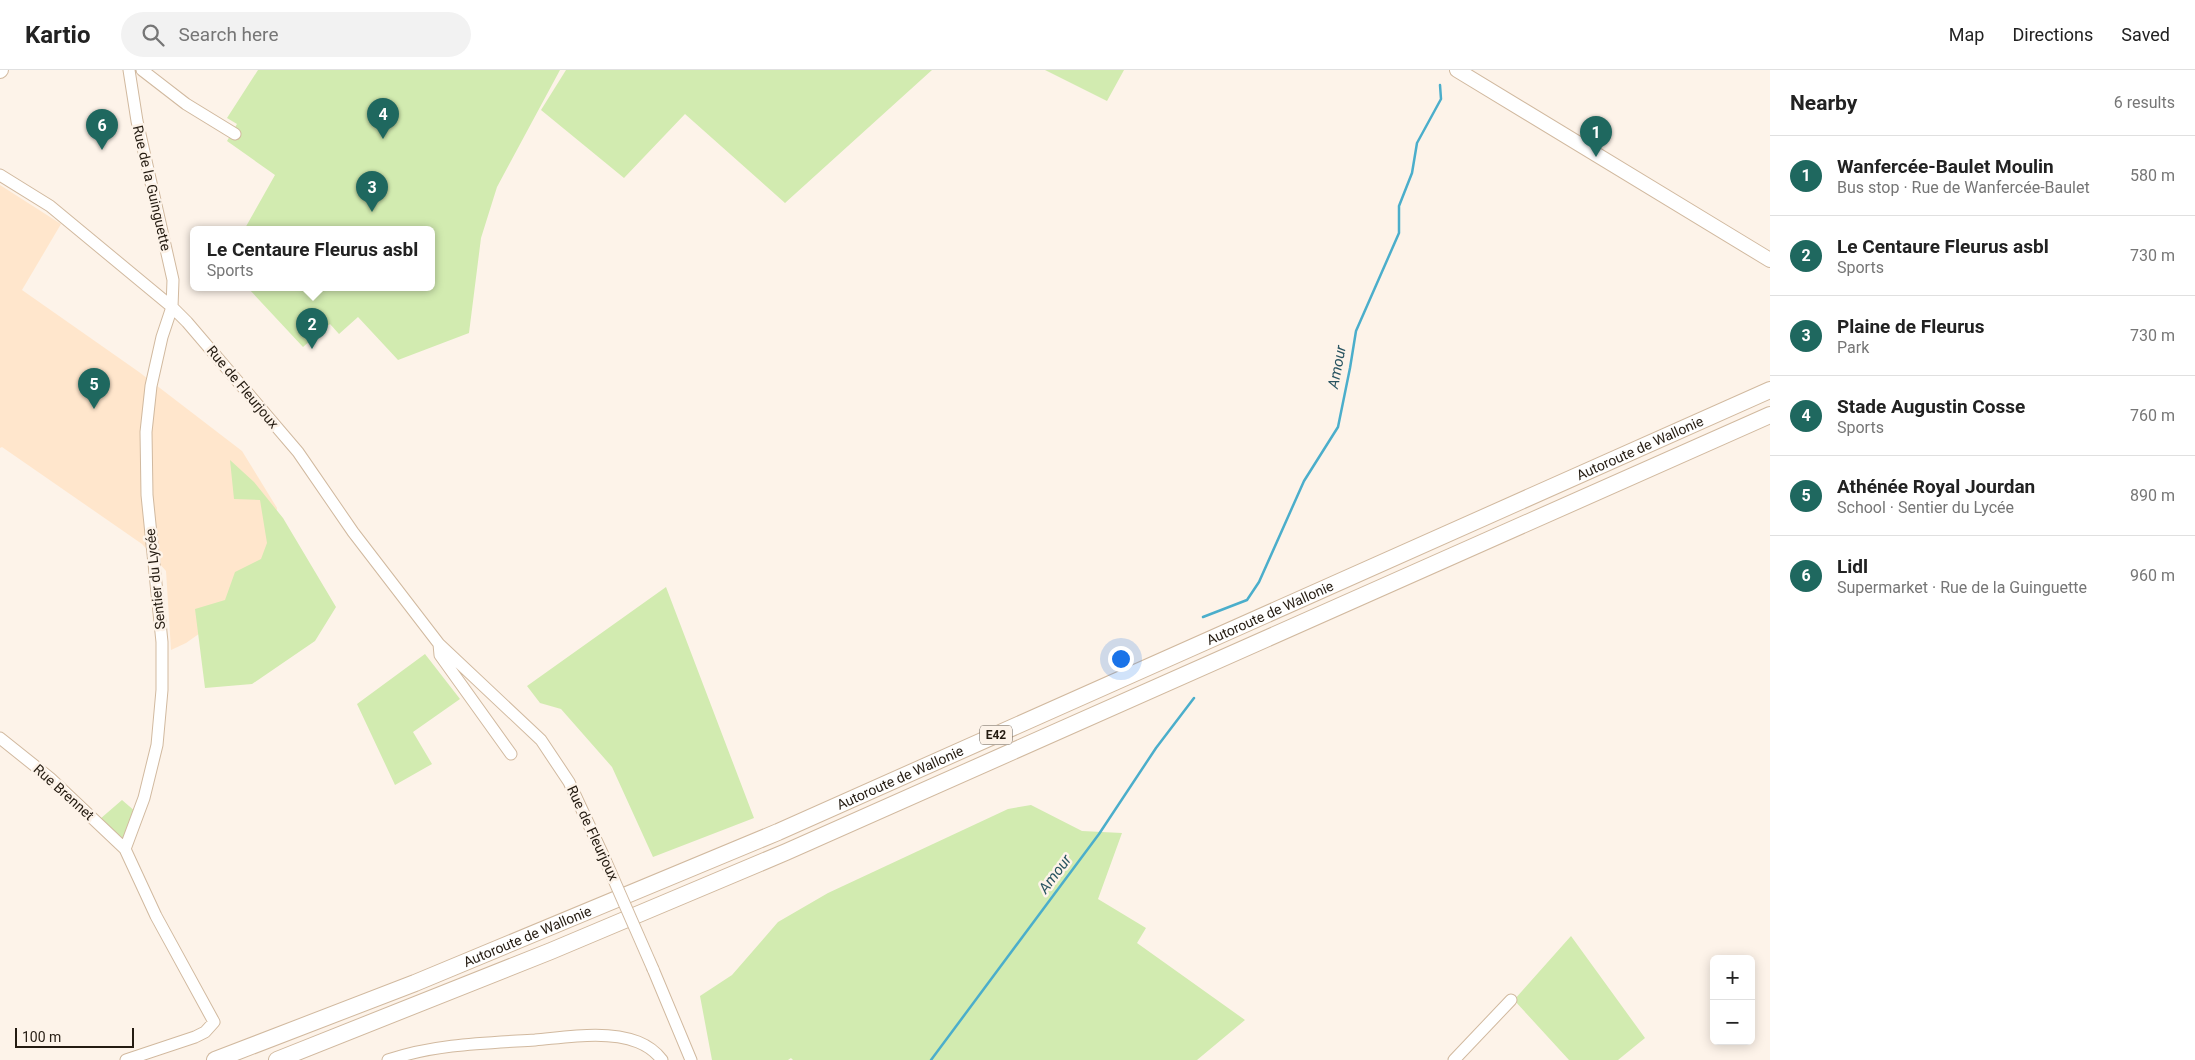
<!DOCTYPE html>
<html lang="en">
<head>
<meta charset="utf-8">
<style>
	:root { --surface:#fff; --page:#f2f2f2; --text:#222; --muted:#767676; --line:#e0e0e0; --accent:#1f685f }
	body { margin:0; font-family:Roboto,sans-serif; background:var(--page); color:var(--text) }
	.controls { position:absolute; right:15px; bottom:15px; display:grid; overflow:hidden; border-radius:8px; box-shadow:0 2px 12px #0003 }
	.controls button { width:45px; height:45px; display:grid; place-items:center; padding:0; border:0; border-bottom:1px solid var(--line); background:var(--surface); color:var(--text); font:25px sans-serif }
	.scale { position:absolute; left:15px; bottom:12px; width:119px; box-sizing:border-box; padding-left:5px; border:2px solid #241b11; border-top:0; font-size:14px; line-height:18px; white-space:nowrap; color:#241b11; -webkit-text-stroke:4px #fdf3e9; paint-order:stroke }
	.you { position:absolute; left:1120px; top:588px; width:18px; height:18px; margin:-12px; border:4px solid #fff; border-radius:50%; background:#1a73e8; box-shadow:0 0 0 8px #1a73e833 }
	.badge { display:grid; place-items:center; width:32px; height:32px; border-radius:50%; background:var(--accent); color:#fff; font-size:16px; font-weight:700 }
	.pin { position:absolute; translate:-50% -41px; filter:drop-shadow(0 1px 2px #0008) }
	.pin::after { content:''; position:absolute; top:26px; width:18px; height:15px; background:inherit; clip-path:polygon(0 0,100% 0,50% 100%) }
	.popup { position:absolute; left:190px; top:156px; width:245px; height:65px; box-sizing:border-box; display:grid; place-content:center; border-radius:8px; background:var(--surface); filter:drop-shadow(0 1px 4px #0005); font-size:16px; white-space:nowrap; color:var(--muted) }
	.popup b { font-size:19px; color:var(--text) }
	.popup::after { content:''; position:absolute; left:50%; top:100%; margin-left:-10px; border:10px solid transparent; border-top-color:var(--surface) }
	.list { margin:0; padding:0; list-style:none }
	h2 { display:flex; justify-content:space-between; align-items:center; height:65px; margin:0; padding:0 20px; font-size:21px }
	h2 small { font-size:16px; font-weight:400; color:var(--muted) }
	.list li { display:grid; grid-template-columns:32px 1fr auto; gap:15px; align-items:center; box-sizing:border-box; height:80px; padding:0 20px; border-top:1px solid var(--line) }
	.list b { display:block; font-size:19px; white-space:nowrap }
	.list p { margin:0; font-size:16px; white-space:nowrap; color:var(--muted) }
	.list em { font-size:16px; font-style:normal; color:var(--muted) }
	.icon { flex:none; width:28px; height:28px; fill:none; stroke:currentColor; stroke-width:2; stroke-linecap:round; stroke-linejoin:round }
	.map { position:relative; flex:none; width:1770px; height:990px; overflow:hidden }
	header { display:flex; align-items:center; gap:30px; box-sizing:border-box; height:70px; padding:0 25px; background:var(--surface); border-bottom:1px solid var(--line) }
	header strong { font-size:24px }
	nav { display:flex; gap:28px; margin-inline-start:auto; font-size:18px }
	.search { width:350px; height:45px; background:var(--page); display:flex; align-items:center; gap:12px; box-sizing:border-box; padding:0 18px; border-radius:28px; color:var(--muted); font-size:19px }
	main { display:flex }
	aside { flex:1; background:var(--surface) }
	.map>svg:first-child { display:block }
	.built { fill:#ffe6cc }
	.green { fill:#d2ebb0 }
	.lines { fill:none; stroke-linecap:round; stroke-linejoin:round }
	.stream { stroke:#4baecb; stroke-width:2.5 }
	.minor-casing { stroke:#d1b99f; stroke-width:13 }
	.major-casing { stroke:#d1b99f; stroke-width:16 }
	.highway-casing { stroke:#d1b99f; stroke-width:18 }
	.minor { stroke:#fff; stroke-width:11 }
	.major { stroke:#fff; stroke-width:14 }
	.highway { stroke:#fff; stroke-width:16 }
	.minor-bridge-casing { stroke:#d1b99f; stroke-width:13; stroke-linecap:butt }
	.minor-bridge { stroke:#fff; stroke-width:11 }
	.labels { text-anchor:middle; stroke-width:5; stroke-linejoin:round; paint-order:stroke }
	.shield { fill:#fdf3e9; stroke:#655c52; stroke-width:1 }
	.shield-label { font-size:12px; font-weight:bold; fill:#241b11 }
	.street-label { font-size:14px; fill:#241b11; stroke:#fdf3e9 }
	.water-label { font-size:15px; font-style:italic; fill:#295461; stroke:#fdf3e9 }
</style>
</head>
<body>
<header>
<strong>Kartio</strong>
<div class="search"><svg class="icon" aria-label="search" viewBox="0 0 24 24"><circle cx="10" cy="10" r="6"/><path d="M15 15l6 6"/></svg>Search here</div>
<nav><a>Map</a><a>Directions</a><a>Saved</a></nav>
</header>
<main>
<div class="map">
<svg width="1770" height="990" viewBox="0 0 1770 990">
	<rect width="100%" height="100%" fill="#fdf3e9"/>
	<path class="built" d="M0,115L61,154L22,220L139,302L242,381L277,438L274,495L230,542L186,573L171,580L166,501L142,474L2,377L0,378Z"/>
	<path class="green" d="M258,0H560L497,117L481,168L469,263L398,290L358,247L339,264L330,254L303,277L248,218H431V160H244L275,105L227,71L237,54L227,48Z
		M566,0H932L785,133L685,44L624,108L541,40Z
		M1045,0H1124L1107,31Z
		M230,390L254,412L283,448L336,537L315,571L252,614L205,618L195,539L225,530L235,502L261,489L267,473L260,430L234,429Z
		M666,517L754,748L653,787L612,697L561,639L540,633L527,616Z
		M425,584L460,629L413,662L432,694L395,715L357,634Z
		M122,730L136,742L123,771L100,749Z
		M1031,735L1082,761L1122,763L1098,829L1146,858L1137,873L1245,950L1197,990H793L791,988L788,990H712L700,926L732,905L778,852L828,823L1008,739Z
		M1571,866L1645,968L1618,990H1569L1514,930Z"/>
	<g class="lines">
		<path class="stream" d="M1203,547L1247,530L1259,512L1304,411L1338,357L1350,298L1356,261L1399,163V136L1412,103L1417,73L1441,29L1440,15
			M931,990L1099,764L1156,678L1194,628"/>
		<defs>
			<path id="minor" d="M142,0L186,34L235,64
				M0,105L50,136L172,237L187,252L298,382L353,462L439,574L541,670L569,712L603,785
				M439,574L440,585L511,684
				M0,668L50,708L125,779L156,846L214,952L205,962L195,967L126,990
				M125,779L144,728L157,675L162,620V572L147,425L146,362L151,316L162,267L172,237L173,210L137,51L129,0
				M653,899L691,990
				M388,990C435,974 486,973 535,970C568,967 607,960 638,972C648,976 656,982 662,990
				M1454,990L1511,930"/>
			<path id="major" d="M1457,0L1770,190
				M0,1L1,0"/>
			<g id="highway">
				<path id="s1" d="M215,990L415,913L778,762L1770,320"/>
				<path d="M277,990L551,881L786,782L1770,345"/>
			</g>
		</defs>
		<use href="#minor" class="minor-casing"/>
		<use href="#major" class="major-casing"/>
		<use href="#highway" class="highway-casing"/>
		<use href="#minor" class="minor"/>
		<use href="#major" class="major"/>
		<use href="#highway" class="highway"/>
		<defs>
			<path id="minor-bridge" d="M603,785L653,899"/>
		</defs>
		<use href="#minor-bridge" class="minor-bridge-casing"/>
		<use href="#minor-bridge" class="minor-bridge"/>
	</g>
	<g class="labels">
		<rect class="shield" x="980" y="655.5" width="32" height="19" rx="4"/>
		<g class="shield-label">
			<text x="996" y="669">E42</text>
		</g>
		<g class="street-label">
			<text transform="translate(152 118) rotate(77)" y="5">Rue de la Guinguette</text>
			<text transform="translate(243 317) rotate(50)" y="5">Rue de Fleurjoux</text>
			<text dy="5" stroke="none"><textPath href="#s1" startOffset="1551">Autoroute de Wallonie</textPath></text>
			<text transform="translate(155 509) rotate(-96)" y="5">Sentier du Lycée</text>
			<text dy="5" stroke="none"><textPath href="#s1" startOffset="1146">Autoroute de Wallonie</textPath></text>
			<text dy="5" stroke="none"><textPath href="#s1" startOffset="741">Autoroute de Wallonie</textPath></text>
			<text transform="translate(64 722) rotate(42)" y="5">Rue Brennet</text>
			<text transform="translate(593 763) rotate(65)" y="5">Rue de Fleurjoux</text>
			<text dy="5" stroke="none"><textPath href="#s1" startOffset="336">Autoroute de Wallonie</textPath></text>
		</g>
		<g class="water-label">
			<text transform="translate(1337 297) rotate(-79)" y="5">Amour</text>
			<text transform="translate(1055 804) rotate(-53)" y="5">Amour</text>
		</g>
	</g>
</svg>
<div class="controls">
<button>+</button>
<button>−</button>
</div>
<div class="scale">100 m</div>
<div class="you"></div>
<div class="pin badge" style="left:1596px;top:87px">1</div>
<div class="pin badge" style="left:312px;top:279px">2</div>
<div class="popup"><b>Le Centaure Fleurus asbl</b>Sports</div>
<div class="pin badge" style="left:372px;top:142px">3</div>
<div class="pin badge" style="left:383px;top:69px">4</div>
<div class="pin badge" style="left:94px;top:339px">5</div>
<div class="pin badge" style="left:102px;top:80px">6</div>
</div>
<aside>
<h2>Nearby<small>6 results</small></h2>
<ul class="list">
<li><span class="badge">1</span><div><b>Wanfercée-Baulet Moulin</b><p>Bus stop · Rue de Wanfercée-Baulet</p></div><em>580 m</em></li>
<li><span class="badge">2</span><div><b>Le Centaure Fleurus asbl</b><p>Sports</p></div><em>730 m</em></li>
<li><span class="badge">3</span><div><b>Plaine de Fleurus</b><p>Park</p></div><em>730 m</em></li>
<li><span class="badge">4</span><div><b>Stade Augustin Cosse</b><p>Sports</p></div><em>760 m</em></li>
<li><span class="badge">5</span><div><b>Athénée Royal Jourdan</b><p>School · Sentier du Lycée</p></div><em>890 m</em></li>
<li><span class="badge">6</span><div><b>Lidl</b><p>Supermarket · Rue de la Guinguette</p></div><em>960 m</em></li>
</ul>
</aside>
</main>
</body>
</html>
